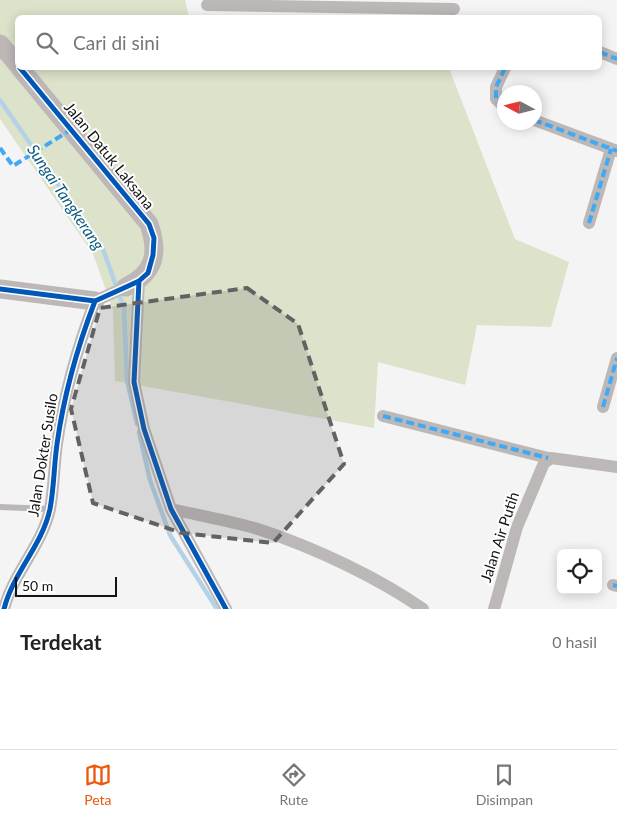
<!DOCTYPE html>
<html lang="id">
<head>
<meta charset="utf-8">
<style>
	:root { --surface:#fff; --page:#f6f6f6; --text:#222; --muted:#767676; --line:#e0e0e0; --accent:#ea580c }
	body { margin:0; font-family:Lato,sans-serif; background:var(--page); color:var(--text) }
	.controls { position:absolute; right:15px; bottom:15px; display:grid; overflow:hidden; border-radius:8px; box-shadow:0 2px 12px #0003 }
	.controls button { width:45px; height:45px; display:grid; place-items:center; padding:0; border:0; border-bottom:1px solid var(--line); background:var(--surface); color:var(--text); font:25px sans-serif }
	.compass { position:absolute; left:497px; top:85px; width:45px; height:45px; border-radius:50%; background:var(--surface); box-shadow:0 2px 12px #0003; rotate:277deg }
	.scale { position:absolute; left:15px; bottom:12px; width:102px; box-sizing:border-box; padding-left:5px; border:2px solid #141415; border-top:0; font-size:14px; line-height:18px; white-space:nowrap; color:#141415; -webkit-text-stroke:4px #fff; paint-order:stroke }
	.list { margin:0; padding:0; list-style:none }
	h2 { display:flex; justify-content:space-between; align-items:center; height:65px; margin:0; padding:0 20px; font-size:21px }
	h2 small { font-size:16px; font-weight:400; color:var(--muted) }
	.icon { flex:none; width:28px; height:28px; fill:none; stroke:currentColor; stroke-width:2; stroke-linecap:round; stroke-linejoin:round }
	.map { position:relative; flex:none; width:617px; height:609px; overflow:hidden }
	.search { position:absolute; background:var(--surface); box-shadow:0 2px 12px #0003; left:15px; right:15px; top:15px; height:55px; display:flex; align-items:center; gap:12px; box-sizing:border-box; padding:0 18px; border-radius:8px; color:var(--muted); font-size:19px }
	.sheet { height:140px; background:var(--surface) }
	nav { display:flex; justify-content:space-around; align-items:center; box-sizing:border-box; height:70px; border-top:1px solid var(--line); background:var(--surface); font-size:14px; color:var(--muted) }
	nav a { display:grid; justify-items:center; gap:2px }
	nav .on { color:var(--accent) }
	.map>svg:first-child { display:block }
	.green { fill:#dce3ca }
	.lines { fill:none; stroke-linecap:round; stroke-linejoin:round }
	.stream { stroke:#b4d2e6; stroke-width:4.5 }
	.lane { stroke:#bdb8b8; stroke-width:6 }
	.street { stroke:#bdb8b8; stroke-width:12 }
	.secondary { stroke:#bdb7b7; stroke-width:19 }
	.quiet { stroke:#3fa9f5; stroke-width:4; stroke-dasharray:8 4; stroke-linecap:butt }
	.cycleway-casing { stroke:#fff; stroke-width:8 }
	.cycleway { stroke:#0057b8; stroke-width:5 }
	.marked { fill:#626263; fill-opacity:0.2; stroke:#626263; stroke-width:4; stroke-dasharray:10 6; stroke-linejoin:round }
	.labels { text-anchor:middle; stroke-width:4; stroke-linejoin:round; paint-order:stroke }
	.street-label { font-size:15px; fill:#141415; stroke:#fff }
	.water-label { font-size:16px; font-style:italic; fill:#0b5a7f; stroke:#fff }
</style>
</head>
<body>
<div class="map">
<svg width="617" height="609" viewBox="0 0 617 609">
	<rect width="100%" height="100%" fill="#f4f4f4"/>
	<path class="green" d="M0,0H185L189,17L18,18V68H449L515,239L569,262L551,327L477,325L465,385L378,362L374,428L115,381L113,310L93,254L0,119Z"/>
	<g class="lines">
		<path class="stream" d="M0,100L103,249L124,308L127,380L137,424
			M139,432L150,480L170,535L217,609"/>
		<path class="lane" d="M0,507L50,509"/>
		<path class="street" d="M207,5L454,9
			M600,52L617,59
			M504,107L496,99V87L505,68
			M534,120L617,151
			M589,223L611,149
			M139,281L134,382L144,429L171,509L226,609
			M603,407L617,358
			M383,416L548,458
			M171,509C201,516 233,521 261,530C315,548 377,577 423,609
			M613,585L617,586
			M4,609C13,573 42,546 50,509C54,488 54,465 57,444C64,394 77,348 95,301L126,287
			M494,609L517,527L544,463L551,458L617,467"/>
		<path class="secondary" d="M0,44L18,65
			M20,68L149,224C159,253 155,273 126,287
			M0,289L95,301"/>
		<path class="quiet" d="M600,52L617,59
			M504,107L496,99V87L505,68
			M534,120L617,151
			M0,148L13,166L72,129
			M589,223L611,149
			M603,407L617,358
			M383,416L548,458
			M613,585L617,586"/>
		<defs>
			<path id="cycleway" d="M139,281L134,382L144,429L171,509L226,609
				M0,289L95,301L126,287L139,281L148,273L153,255L154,238L149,224L20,68
				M4,609C13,573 42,546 50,509C54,488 54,465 57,444C64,394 77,348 95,301"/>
		</defs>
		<use href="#cycleway" class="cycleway-casing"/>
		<use href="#cycleway" class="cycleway"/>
	</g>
	<path class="marked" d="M247,288L298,324L344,464L273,543L182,533L93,503L71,409L100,308Z"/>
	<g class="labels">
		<g class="street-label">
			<text transform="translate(109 156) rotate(51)" y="5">Jalan Datuk Laksana</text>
			<text transform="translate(43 455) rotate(-81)" y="5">Jalan Dokter Susilo</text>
			<text transform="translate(500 537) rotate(-72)" y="5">Jalan Air Putih</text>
		</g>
		<g class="water-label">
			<text transform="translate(66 197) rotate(56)" y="6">Sungai Tangkerang</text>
		</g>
	</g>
</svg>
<div class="controls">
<button><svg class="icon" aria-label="locate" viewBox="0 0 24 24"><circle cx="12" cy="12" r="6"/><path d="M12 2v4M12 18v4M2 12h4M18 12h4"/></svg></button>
</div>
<svg class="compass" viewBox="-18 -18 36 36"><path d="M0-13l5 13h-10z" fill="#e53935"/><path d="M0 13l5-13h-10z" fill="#767676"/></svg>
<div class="scale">50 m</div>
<div class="search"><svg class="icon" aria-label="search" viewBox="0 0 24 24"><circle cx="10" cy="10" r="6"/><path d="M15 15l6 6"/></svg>Cari di sini</div>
</div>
<section class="sheet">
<h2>Terdekat<small>0 hasil</small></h2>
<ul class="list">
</ul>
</section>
<nav>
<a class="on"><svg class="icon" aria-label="map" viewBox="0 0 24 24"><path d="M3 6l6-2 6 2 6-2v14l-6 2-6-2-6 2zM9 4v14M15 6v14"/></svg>Peta</a>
<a><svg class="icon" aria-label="directions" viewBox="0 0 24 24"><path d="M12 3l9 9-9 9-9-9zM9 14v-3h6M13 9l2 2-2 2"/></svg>Rute</a>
<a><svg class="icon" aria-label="saved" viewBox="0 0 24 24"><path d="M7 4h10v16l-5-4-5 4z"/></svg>Disimpan</a>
</nav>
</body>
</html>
